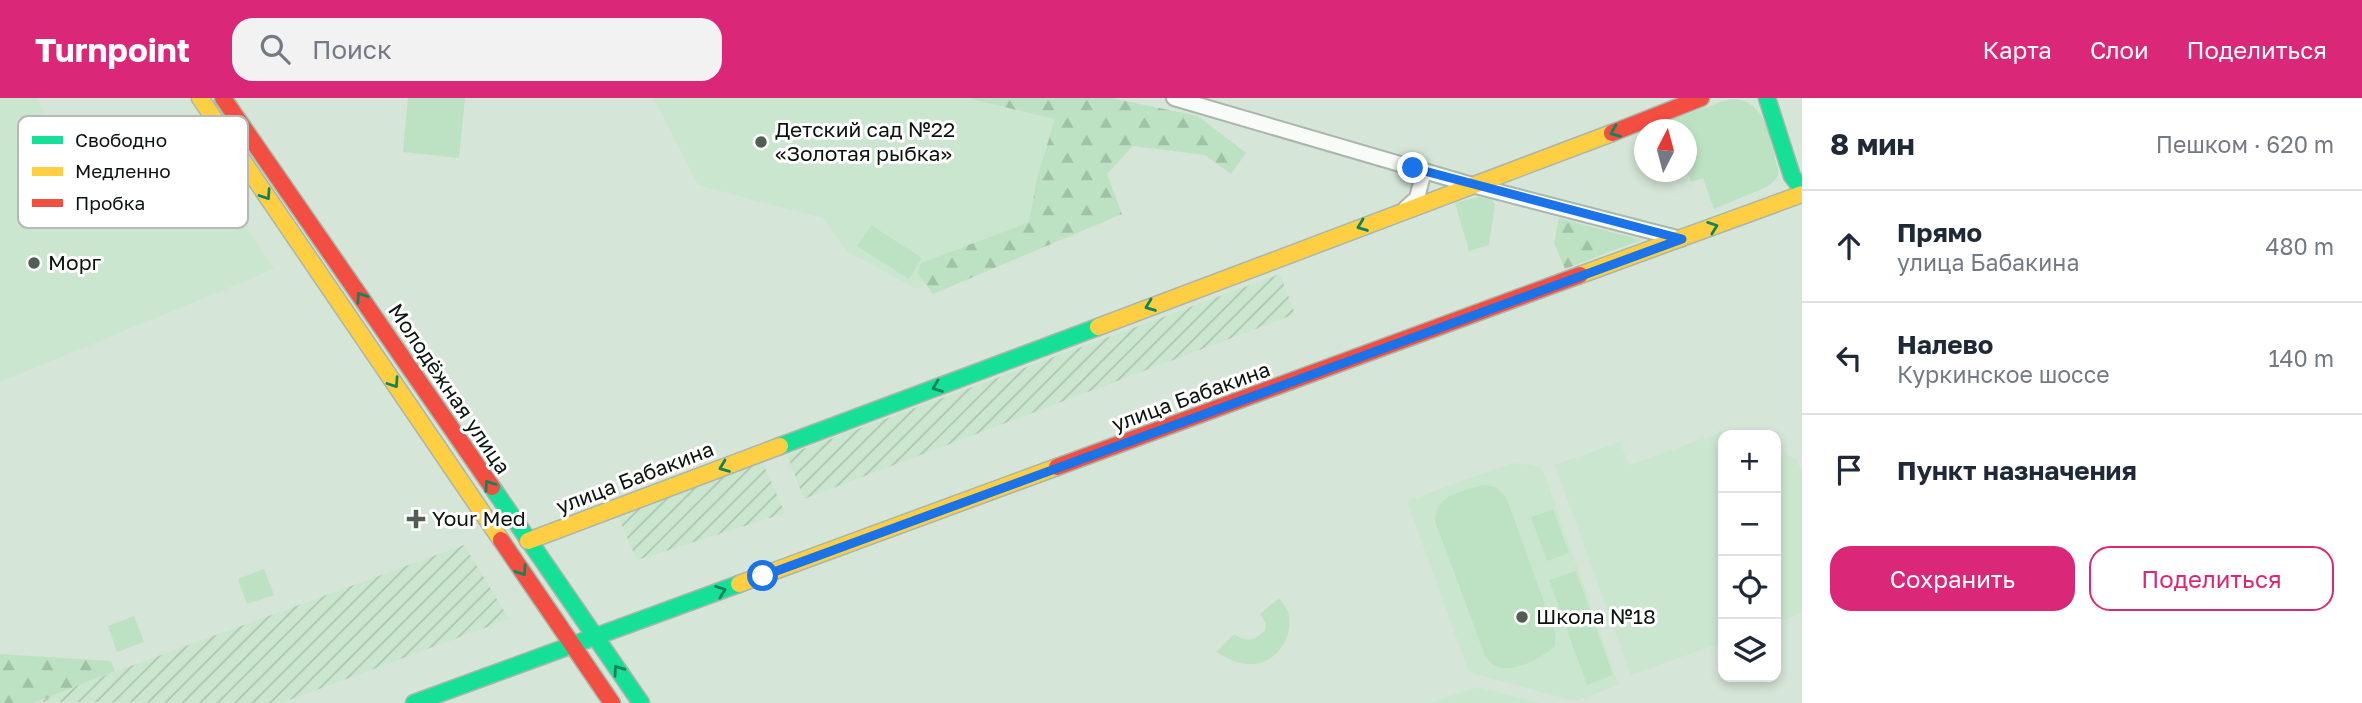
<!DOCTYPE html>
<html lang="ru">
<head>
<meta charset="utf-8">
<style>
	:root { --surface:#fff; --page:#f2f2f3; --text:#1f2937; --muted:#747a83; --line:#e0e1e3; --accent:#db2777 }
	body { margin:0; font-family:"Golos Text",sans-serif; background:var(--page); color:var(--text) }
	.controls { position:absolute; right:21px; bottom:21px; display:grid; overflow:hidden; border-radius:14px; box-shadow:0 4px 10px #0003 }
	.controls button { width:63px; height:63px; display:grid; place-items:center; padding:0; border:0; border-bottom:2px solid var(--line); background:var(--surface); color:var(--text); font:35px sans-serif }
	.compass { position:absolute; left:1634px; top:21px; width:63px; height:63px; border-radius:50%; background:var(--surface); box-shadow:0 4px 10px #0003; rotate:6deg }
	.stop { position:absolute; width:21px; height:21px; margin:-16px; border:5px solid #1a73e8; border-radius:50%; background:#fff }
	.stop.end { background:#1a73e8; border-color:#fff; box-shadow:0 2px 7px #0008 }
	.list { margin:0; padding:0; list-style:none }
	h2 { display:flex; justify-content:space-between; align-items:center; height:91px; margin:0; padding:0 28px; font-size:30px }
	h2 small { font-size:23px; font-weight:400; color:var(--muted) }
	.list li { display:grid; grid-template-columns:46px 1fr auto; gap:21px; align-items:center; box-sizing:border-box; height:112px; padding:0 28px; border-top:2px solid var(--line) }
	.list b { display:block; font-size:26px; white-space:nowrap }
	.list p { margin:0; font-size:23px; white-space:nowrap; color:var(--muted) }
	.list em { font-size:23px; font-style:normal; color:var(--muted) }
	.actions { display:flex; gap:14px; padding:21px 28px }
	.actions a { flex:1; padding:16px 0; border:2px solid var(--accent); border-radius:21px; text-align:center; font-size:24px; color:var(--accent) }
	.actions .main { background:var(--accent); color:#fff }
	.icon { flex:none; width:38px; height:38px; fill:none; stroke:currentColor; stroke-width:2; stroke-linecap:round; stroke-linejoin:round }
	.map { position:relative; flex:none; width:1802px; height:605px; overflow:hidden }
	header { display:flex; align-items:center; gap:42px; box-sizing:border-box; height:98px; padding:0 35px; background:var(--accent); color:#fff }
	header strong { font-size:33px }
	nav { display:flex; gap:38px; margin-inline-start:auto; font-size:24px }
	.search { width:490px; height:63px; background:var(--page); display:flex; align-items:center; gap:18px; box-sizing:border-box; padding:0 24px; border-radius:21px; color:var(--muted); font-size:26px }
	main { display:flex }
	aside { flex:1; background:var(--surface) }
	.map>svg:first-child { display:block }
	.built { fill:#cbe6ce }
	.industrial { fill:url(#industrial-furrows) }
	.green { fill:#bde2c3 }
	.forest { fill:url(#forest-firs) }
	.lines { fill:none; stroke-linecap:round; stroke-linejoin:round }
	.street-casing { stroke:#a9b6ab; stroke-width:18 }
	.fast-casing { stroke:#a9b6ab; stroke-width:19 }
	.slow-casing { stroke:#a9b6ab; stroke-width:19 }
	.jam-casing { stroke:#a9b6ab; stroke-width:19 }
	.street { stroke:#f9fbf9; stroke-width:14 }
	.fast { stroke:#16e098; stroke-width:16 }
	.slow { stroke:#ffcf43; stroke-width:16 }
	.jam { stroke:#f24e42; stroke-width:16 }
	.oneway { stroke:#118559 }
	.route { stroke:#1a73e8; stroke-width:9 }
	.poi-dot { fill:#525e54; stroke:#fff; stroke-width:2.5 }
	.labels { text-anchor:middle; stroke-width:6; stroke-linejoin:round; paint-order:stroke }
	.poi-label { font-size:21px; fill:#0b150d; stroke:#fff; text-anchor:start }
	.street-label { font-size:21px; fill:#0b150d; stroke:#fff }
	.key { fill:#fff; stroke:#b6b9b6; stroke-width:2 }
	.key-label { font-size:19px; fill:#0b150d }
</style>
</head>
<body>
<header>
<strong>Turnpoint</strong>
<div class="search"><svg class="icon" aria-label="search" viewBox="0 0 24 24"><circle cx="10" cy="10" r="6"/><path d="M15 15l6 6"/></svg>Поиск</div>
<nav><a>Карта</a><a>Слои</a><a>Поделиться</a></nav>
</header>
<main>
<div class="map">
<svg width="1802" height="605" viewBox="0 0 1802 605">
	<defs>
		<pattern id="industrial-furrows" width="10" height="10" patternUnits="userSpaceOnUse" patternTransform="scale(1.75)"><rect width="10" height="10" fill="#cbe6ce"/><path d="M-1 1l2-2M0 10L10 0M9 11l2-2" fill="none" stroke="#adc4b0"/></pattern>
		<pattern id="forest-firs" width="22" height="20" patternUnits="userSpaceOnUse" patternTransform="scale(1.75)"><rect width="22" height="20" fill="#bde2c3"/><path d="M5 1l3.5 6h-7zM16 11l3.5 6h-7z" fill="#a1c1a6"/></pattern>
	</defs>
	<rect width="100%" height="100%" fill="#d5e5d7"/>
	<path class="built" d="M0,0H37L72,82L185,39L274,171L0,284Z
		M654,0H1078L1038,130L917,191L848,154L823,120L698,87Z
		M1725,333L1737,337H1723V544L1631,577L1555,367L1620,344L1629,367Z
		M1776,353L1796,361L1802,374V515L1776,525Z
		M1515,364L1542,370L1619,587L1574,603L1469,574L1407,403Z
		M1478,589L1539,605H1430Z"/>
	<path class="industrial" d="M1280,176L1295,216L804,401L787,357Z
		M762,363L785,415L637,462L618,419Z
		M464,447L509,521L281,605L32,604Z"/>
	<path class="green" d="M408,0H465L459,60L403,54Z
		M1729,1C1768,0 1769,41 1778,71V78L1769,88L1714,111L1703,80L1691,84L1687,73L1686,32L1672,31L1668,23Z
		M1478,99L1490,100L1495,106L1489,147L1469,153L1455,105Z
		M1581,126L1642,142L1606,155Z
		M871,127L922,160L909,181L857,148Z
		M1482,387L1496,389L1506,399L1555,534V548C1543,559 1515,575 1498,569C1492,567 1489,562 1485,558L1435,423C1437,395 1460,395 1482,387Z
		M1553,411L1569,455L1547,463L1531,419Z
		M264,471L274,497L247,506L238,481Z
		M1576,473L1613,577L1587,587L1549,482Z
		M1279,500C1282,504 1286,509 1288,514C1295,537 1277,566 1252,566C1239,567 1227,560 1216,554L1234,536C1248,545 1254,543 1265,532L1266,525L1260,516Z
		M134,518L144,544L117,554L108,528Z"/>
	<path class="forest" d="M967,0H1111L1198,18L1246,55L1231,76L1205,57L1133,48L1107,76L1122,116L933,196L918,175L921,165L1029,124L1037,80L1055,21Z
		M1559,120L1581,126L1606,155L1565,171L1554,145Z
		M0,556L111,563L115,573L33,605H0Z"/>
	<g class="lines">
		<defs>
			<path id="street" d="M1174,0L1472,87L1681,141
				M1405,111L1417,100L1424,73"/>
			<path id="fast" d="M1767,0L1792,78L1802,91
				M780,348L1098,229
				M492,389L641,605
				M414,605L739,486"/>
			<path id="slow" d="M200,0L501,442
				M1580,177L1802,96
				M1098,229L1612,35
				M528,443L780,348
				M739,486L1057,369"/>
			<path id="jam" d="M223,0L492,389
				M1612,35L1701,0
				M1057,369L1580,177
				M501,442L612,605"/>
		</defs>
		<use href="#street" class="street-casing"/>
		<use href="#fast" class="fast-casing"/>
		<use href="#slow" class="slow-casing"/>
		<use href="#jam" class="jam-casing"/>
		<use href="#street" class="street"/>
		<use href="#fast" class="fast"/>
		<use href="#slow" class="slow"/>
		<use href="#jam" class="jam"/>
	</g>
	<defs><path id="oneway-chevron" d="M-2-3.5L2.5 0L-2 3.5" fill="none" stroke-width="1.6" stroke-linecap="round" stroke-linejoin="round" transform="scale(1.75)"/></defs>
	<g class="oneway">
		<use href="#oneway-chevron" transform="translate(1615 34) rotate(158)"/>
		<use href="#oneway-chevron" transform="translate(266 97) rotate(56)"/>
		<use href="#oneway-chevron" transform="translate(1362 128) rotate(159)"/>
		<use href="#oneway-chevron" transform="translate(1713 129) rotate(-20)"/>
		<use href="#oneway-chevron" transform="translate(361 199) rotate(-124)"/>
		<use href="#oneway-chevron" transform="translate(1150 208) rotate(159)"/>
		<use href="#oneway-chevron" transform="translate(394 285) rotate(56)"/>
		<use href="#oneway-chevron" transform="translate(937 289) rotate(159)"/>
		<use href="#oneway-chevron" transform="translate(724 369) rotate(159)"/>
		<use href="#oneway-chevron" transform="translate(489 387) rotate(-124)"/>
		<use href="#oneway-chevron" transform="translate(522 473) rotate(56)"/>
		<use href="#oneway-chevron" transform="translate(721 493) rotate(-20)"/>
		<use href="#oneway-chevron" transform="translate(618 572) rotate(-125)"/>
	</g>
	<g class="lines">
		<path class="route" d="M763,478L1682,141L1413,70"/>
	</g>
	<g class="poi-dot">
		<circle cx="761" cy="44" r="7"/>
		<circle cx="34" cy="165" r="7"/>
		<path d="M412.5 410.5h7v7h7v7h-7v7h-7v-7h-7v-7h7z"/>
		<circle cx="1522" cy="519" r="7"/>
	</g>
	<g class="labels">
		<g class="poi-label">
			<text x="775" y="39">Детский сад №22<tspan x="775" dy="24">«Золотая рыбка»</tspan></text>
			<text x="48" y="172">Морг</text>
			<text x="432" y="428">Your Med</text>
			<text x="1536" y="526">Школа №18</text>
		</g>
		<g class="street-label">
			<text transform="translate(449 291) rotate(56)" y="7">Молодёжная улица</text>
			<text transform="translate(1191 299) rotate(-20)" y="7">улица Бабакина</text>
			<text transform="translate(635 380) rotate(-21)" y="7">улица Бабакина</text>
		</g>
	</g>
	<rect x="18" y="18" width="230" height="112" rx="10" class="key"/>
	<rect x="32" y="38" width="31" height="8" fill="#16e098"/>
	<rect x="32" y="69" width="31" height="9" fill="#ffcf43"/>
	<rect x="32" y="101" width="31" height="8" fill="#f24e42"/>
	<g class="key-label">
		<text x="75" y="49">Свободно</text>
		<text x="75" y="80">Медленно</text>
		<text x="75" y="112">Пробка</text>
	</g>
</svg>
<div class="controls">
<button>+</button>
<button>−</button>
<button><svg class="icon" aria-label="locate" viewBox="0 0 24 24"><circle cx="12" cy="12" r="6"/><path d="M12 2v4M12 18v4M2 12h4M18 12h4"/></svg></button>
<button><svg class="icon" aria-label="layers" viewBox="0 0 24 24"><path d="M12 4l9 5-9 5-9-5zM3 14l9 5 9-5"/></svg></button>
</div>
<svg class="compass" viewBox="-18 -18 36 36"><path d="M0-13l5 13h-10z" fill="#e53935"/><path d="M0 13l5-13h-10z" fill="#747a83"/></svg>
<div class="stop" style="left:763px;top:478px"></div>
<div class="stop end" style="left:1413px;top:70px"></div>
</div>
<aside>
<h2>8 мин<small>Пешком · 620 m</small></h2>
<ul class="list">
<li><svg class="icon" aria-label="ahead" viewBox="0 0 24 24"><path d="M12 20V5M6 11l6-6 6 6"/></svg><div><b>Прямо</b><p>улица Бабакина</p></div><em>480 m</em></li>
<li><svg class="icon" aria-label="left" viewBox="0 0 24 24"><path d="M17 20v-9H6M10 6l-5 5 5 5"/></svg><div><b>Налево</b><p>Куркинское шоссе</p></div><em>140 m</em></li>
<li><svg class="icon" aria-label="arrive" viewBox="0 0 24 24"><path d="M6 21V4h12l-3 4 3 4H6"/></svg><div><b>Пункт назначения</b></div></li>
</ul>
<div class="actions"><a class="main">Сохранить</a><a>Поделиться</a></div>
</aside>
</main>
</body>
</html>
